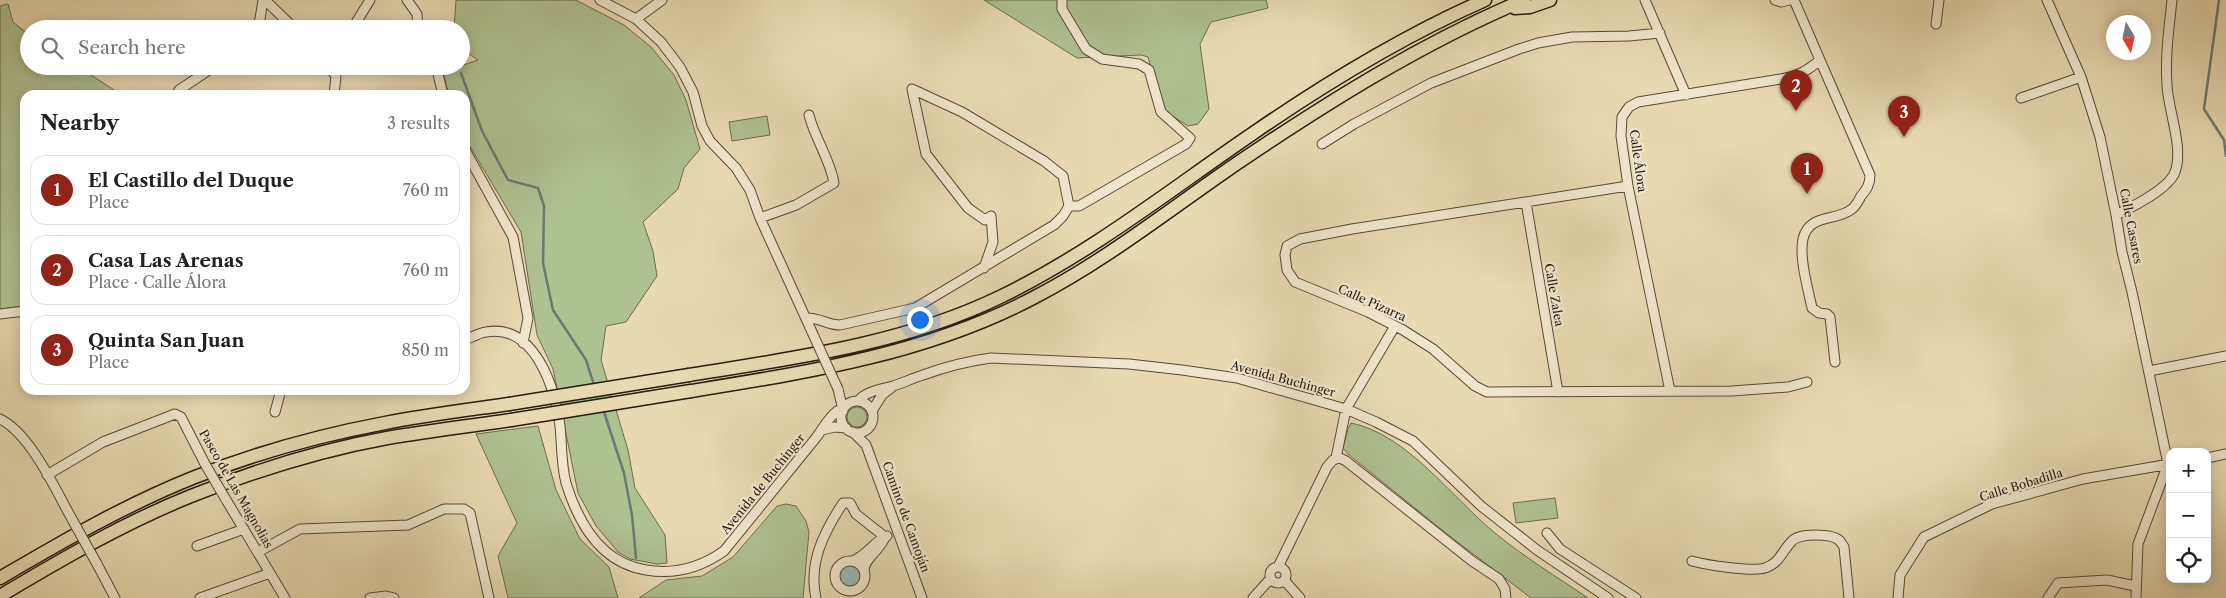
<!DOCTYPE html>
<html lang="en">
<head>
<meta charset="utf-8">
<style>
	:root { --surface:#fff; --page:#f6f6f6; --text:#222; --muted:#767676; --line:#e0e0e0; --accent:#8f2418 }
	body { margin:0; font-family:"Libre Caslon Text",serif; background:var(--page); color:var(--text) }
	.controls { position:absolute; right:15px; bottom:15px; display:grid; overflow:hidden; border-radius:10px; box-shadow:0 2px 12px #0003 }
	.controls button { width:45px; height:45px; display:grid; place-items:center; padding:0; border:0; border-bottom:1px solid var(--line); background:var(--surface); color:var(--text); font:25px sans-serif }
	.compass { position:absolute; left:2106px; top:15px; width:45px; height:45px; border-radius:50%; background:var(--surface); box-shadow:0 2px 12px #0003; rotate:171deg }
	.you { position:absolute; left:919px; top:319px; width:18px; height:18px; margin:-12px; border:4px solid #fff; border-radius:50%; background:#1a73e8; box-shadow:0 0 0 8px #1a73e833 }
	.badge { display:grid; place-items:center; width:32px; height:32px; border-radius:50%; background:var(--accent); color:#fff; font-size:16px; font-weight:700 }
	.pin { position:absolute; translate:-50% -41px; filter:drop-shadow(0 1px 2px #0008) }
	.pin::after { content:''; position:absolute; top:26px; width:18px; height:15px; background:inherit; clip-path:polygon(0 0,100% 0,50% 100%) }
	.list { margin:0; padding:0; list-style:none }
	h2 { display:flex; justify-content:space-between; align-items:center; height:65px; margin:0; padding:0 20px; font-size:21px }
	h2 small { font-size:16px; font-weight:400; color:var(--muted) }
	.list li { display:grid; grid-template-columns:32px 1fr auto; gap:15px; align-items:center; box-sizing:border-box; height:70px; margin:0 10px 10px; padding:0 10px; border:1px solid var(--line); border-radius:15px }
	.list b { display:block; font-size:19px; white-space:nowrap }
	.list p { margin:0; font-size:16px; white-space:nowrap; color:var(--muted) }
	.list em { font-size:16px; font-style:normal; color:var(--muted) }
	.icon { flex:none; width:28px; height:28px; fill:none; stroke:currentColor; stroke-width:2; stroke-linecap:round; stroke-linejoin:round }
	.map { position:relative; flex:none; width:2226px; height:598px; overflow:hidden }
	.search { position:absolute; background:var(--surface); box-shadow:0 2px 12px #0003; left:20px; top:20px; width:450px; height:55px; display:flex; align-items:center; gap:12px; box-sizing:border-box; padding:0 18px; border-radius:28px; color:var(--muted); font-size:19px }
	.panel { position:absolute; background:var(--surface); box-shadow:0 2px 12px #0003; left:20px; top:90px; width:450px; height:305px; border-radius:15px }
	.map>svg:first-child { display:block }
	.green { fill:#afc091; stroke:#6a6d50 }
	.water { fill:#99b9b4; stroke:#6b7972 }
	.lines { fill:none; stroke-linecap:round; stroke-linejoin:round }
	.stream { stroke:#6b7972; stroke-width:2.5 }
	.minor-casing { stroke:#564a37; stroke-width:11 }
	.highway-casing { stroke:#261a0e; stroke-width:15 }
	.minor { stroke:#f0e6cd; stroke-width:9 }
	.highway { stroke:#e8d9b2; stroke-width:12 }
	.minor-bridge-casing { stroke:#564a37; stroke-width:11; stroke-linecap:butt }
	.highway-bridge-casing { stroke:#261a0e; stroke-width:15; stroke-linecap:butt }
	.minor-bridge { stroke:#f0e6cd; stroke-width:9 }
	.highway-bridge { stroke:#e8d9b2; stroke-width:12 }
	.labels { text-anchor:middle; stroke-width:4.5; stroke-linejoin:round; paint-order:stroke }
	.street-label { font-size:12px; fill:#261a0e; stroke:#f0e6cd }
</style>
</head>
<body>
<div class="map">
<svg width="2226" height="598" viewBox="0 0 2226 598">
	<rect width="100%" height="100%" fill="#e8d9b2"/>
	<filter id="stains"><feTurbulence type="fractalNoise" baseFrequency=".004" numOctaves="4"/><feColorMatrix values="0 0 0 0 .2 0 0 0 0 .09 0 0 0 0 .02 0 0 0 .5 -.17"/></filter>
	<radialGradient id="worn" r=".72"><stop offset=".6" stop-color="#630" stop-opacity="0"/><stop offset="1" stop-color="#630" stop-opacity=".3"/></radialGradient>
	<path class="green" d="M456,0H576L624,25L651,47L674,75L686,100L700,149L684,168L678,189L643,222L653,251L657,276L626,322L606,326L601,360L628,450L635,488L665,535L667,563L657,564L630,559L618,552L596,526L578,493L553,369L537,335L521,232L465,138V95H449L443,72L478,60L461,48V29H454Z
		M984,0H1266L1268,8L1211,22L1200,44L1209,109L1198,124L1188,126L1163,110L1148,57L1141,55L1077,58Z
		M8,4L13,22L29,35V66H77L122,95H25V306L0,309V6Z
		M767,116L770,135L732,141L729,122Z
		M847 417a10 10 0 1 1 20 0a10 10 0 1 1-20 0Z
		M1351,423C1407,434 1452,498 1495,533C1524,557 1557,577 1588,598H1531L1447,534L1348,454L1343,448L1348,429Z
		M538,426L556,490L580,539L609,567L618,598H508L498,556L517,523L476,434Z
		M1555,498L1558,518L1516,523L1513,503Z
		M786,504L796,506L806,521L809,532L803,598H639L666,580L702,576L733,557L777,506Z"/>
	<path class="water" d="M839 575a11 11 0 1 1 22 0a11 11 0 1 1-22 0Z"/>
	<g class="lines">
		<path class="stream" d="M2219,0L2204,109L2224,140L2226,156
			M461,73L482,131L508,180L538,188L544,206L543,263L553,310L586,360L594,385
			M603,409L624,473L632,515L636,558"/>
		<defs>
			<path id="minor" d="M265,0L295,29
				M407,0L417,14L418,29
				M600,0L636,19L661,42L680,67L693,92L702,126L710,141L736,168L750,190L760,218L812,332
				M1062,0V9L1086,49L1102,59L1139,64L1149,70L1161,112L1190,138L1186,144L1079,206H1069
				M1645,0L1686,95
				M1775,0L1781,2L1790,0
				M2047,0L2081,77L2100,137L2116,215L2122,252L2132,292L2168,464
				M636,19L662,0
				M1936,24L1939,0
				M256,29L260,19L263,0
				M352,29L370,0
				M1820,60L1870,175C1870,184 1867,189 1861,196C1859,200 1856,206 1852,209C1836,222 1809,213 1803,239C1799,258 1808,289 1812,308L1819,313L1827,314L1830,317L1835,362
				M328,66L336,76L334,95
				M436,66L443,95
				M176,95L179,90L215,66
				M2021,98L2081,77
				M1322,144L1354,124L1431,83L1519,49L1538,43L1572,37L1629,36L1660,33
				M465,150L513,237L528,318L523,343
				M1628,186L1352,229L1300,239L1287,246L1285,255L1287,270L1295,282L1368,312L1403,330L1433,349L1475,386L1487,392L1732,391L1788,387L1807,382
				M1526,202L1558,392
				M2116,215C2132,207 2169,189 2175,172C2184,148 2168,110 2167,85C2165,56 2169,28 2172,0
				M760,218L796,205L834,183C830,159 815,139 809,115
				M0,314L25,311
				M806,318C818,317 828,325 840,325L915,308L1054,225L1063,216L1069,206L1063,176L1044,161L962,112L912,89L926,154L968,208L985,220L991,216L993,242L984,268
				M465,340C472,337 479,333 486,332C535,323 556,390 560,426C562,445 561,464 566,483C578,522 601,563 646,570C675,575 700,568 724,551L815,439C823,429 827,419 837,411H843
				M2149,371L2226,356
				M838,389L843,410
				M1670,391L1628,186L1621,136L1622,117L1629,107L1638,102L1781,79C1798,76 1807,71 1820,60L1794,0
				M858,401C866,391 882,389 893,386C903,383 913,378 923,375C945,367 968,361 991,358L1129,364L1182,370L1237,378L1346,409L1376,422L1413,441L1481,506L1537,550L1608,598
				M841 417a16 16 0 1 1 32 0a16 16 0 1 1-32 0Z
				M872,411L882,395L891,388
				M275,412L281,390
				M0,419C31,434 56,491 73,521
				M822,430L835,427L846,428
				M853,432L866,445L922,598
				M1336,458L1346,409L1395,326
				M2207,458L2226,454
				M47,475L103,442L175,414L181,417L205,464
				M225,498L285,598
				M1547,533L1560,549L1636,598
				M197,546L244,529
				M258,552L300,529L408,525L444,509H464L470,513L489,598
				M852,561C866,557 873,542 887,536
				M1692,561C1706,565 1752,572 1765,568C1780,563 1782,551 1792,541C1799,533 1832,533 1840,541C1840,541 1844,547 1844,547L1849,598
				M835 576a15 15 0 1 1 30 0a15 15 0 1 1-30 0Z
				M97,564L115,598
				M1278,567L1327,467L1333,460L1340,458L1346,461L1472,561L1499,579L1505,589L1506,598
				M1270 575a8 8 0 1 1 16 0a8 8 0 1 1-16 0Z
				M864,571C864,558 881,550 885,537
				M1284,580L1300,598
				M200,598L270,573
				M370,598L386,596L394,598
				M816,598C808,563 824,532 843,503H850L856,514L885,537
				M1253,598L1271,578
				M1898,598L1900,575L1924,537L1992,504L2083,479L2170,464
				M2048,598L2058,583L2107,580L2135,586
				M2136,598L2138,544L2168,464"/>
			<path id="highway" d="M1515,8L1530,7L1550,0
				M689,375C795,358 903,344 1000,297C1091,253 1170,190 1252,134C1326,83 1403,36 1485,0
				M691,391C809,372 926,354 1033,298C1105,261 1169,210 1236,164C1328,102 1422,43 1524,0
				M0,578C63,541 127,504 195,477C256,453 321,435 385,423C426,415 467,410 509,404
				M0,596C62,559 124,523 191,496C254,471 321,450 387,438C428,431 470,426 511,420"/>
		</defs>
		<use href="#minor" class="minor-casing"/>
		<use href="#highway" class="highway-casing"/>
		<use href="#minor" class="minor"/>
		<use href="#highway" class="highway"/>
		<defs>
			<path id="minor-bridge" d="M812,332L838,389
				M205,464L225,498
				M73,521L97,564"/>
			<path id="highway-bridge" d="M509,404L689,375
				M511,420L691,391"/>
		</defs>
		<use href="#minor-bridge" class="minor-bridge-casing"/>
		<use href="#highway-bridge" class="highway-bridge-casing"/>
		<use href="#minor-bridge" class="minor-bridge"/>
		<use href="#highway-bridge" class="highway-bridge"/>
	</g>
	<g class="labels">
		<g class="street-label">
			<text transform="translate(1638 161) rotate(82)" y="4">Calle Álora</text>
			<text transform="translate(2131 226) rotate(79)" y="4">Calle Casares</text>
			<text transform="translate(1554 295) rotate(80)" y="4">Calle Zalea</text>
			<text transform="translate(1372 303) rotate(24)" y="4">Calle Pizarra</text>
			<text transform="translate(1283 379) rotate(15)" y="4">Avenida Buchinger</text>
			<text transform="translate(763 484) rotate(-51)" y="4">Avenida de Buchinger</text>
			<text transform="translate(2021 485) rotate(-17)" y="4">Calle Bobadilla</text>
			<text transform="translate(236 489) rotate(60)" y="4">Paseo de Las Magnolias</text>
			<text transform="translate(906 517) rotate(70)" y="4">Camino de Camoján</text>
		</g>
	</g>
	<rect width="100%" height="100%" filter="url(#stains)"/>
	<rect width="100%" height="100%" fill="url(#worn)"/>
</svg>
<div class="controls">
<button>+</button>
<button>−</button>
<button><svg class="icon" aria-label="locate" viewBox="0 0 24 24"><circle cx="12" cy="12" r="6"/><path d="M12 2v4M12 18v4M2 12h4M18 12h4"/></svg></button>
</div>
<svg class="compass" viewBox="-18 -18 36 36"><path d="M0-13l5 13h-10z" fill="#e53935"/><path d="M0 13l5-13h-10z" fill="#767676"/></svg>
<div class="you"></div>
<div class="pin badge" style="left:1807px;top:194px">1</div>
<div class="pin badge" style="left:1796px;top:111px">2</div>
<div class="pin badge" style="left:1904px;top:137px">3</div>
<div class="search"><svg class="icon" aria-label="search" viewBox="0 0 24 24"><circle cx="10" cy="10" r="6"/><path d="M15 15l6 6"/></svg>Search here</div>
<section class="panel">
<h2>Nearby<small>3 results</small></h2>
<ul class="list">
<li><span class="badge">1</span><div><b>El Castillo del Duque</b><p>Place</p></div><em>760 m</em></li>
<li><span class="badge">2</span><div><b>Casa Las Arenas</b><p>Place · Calle Álora</p></div><em>760 m</em></li>
<li><span class="badge">3</span><div><b>Quinta San Juan</b><p>Place</p></div><em>850 m</em></li>
</ul>
</section>
</div>
</body>
</html>
